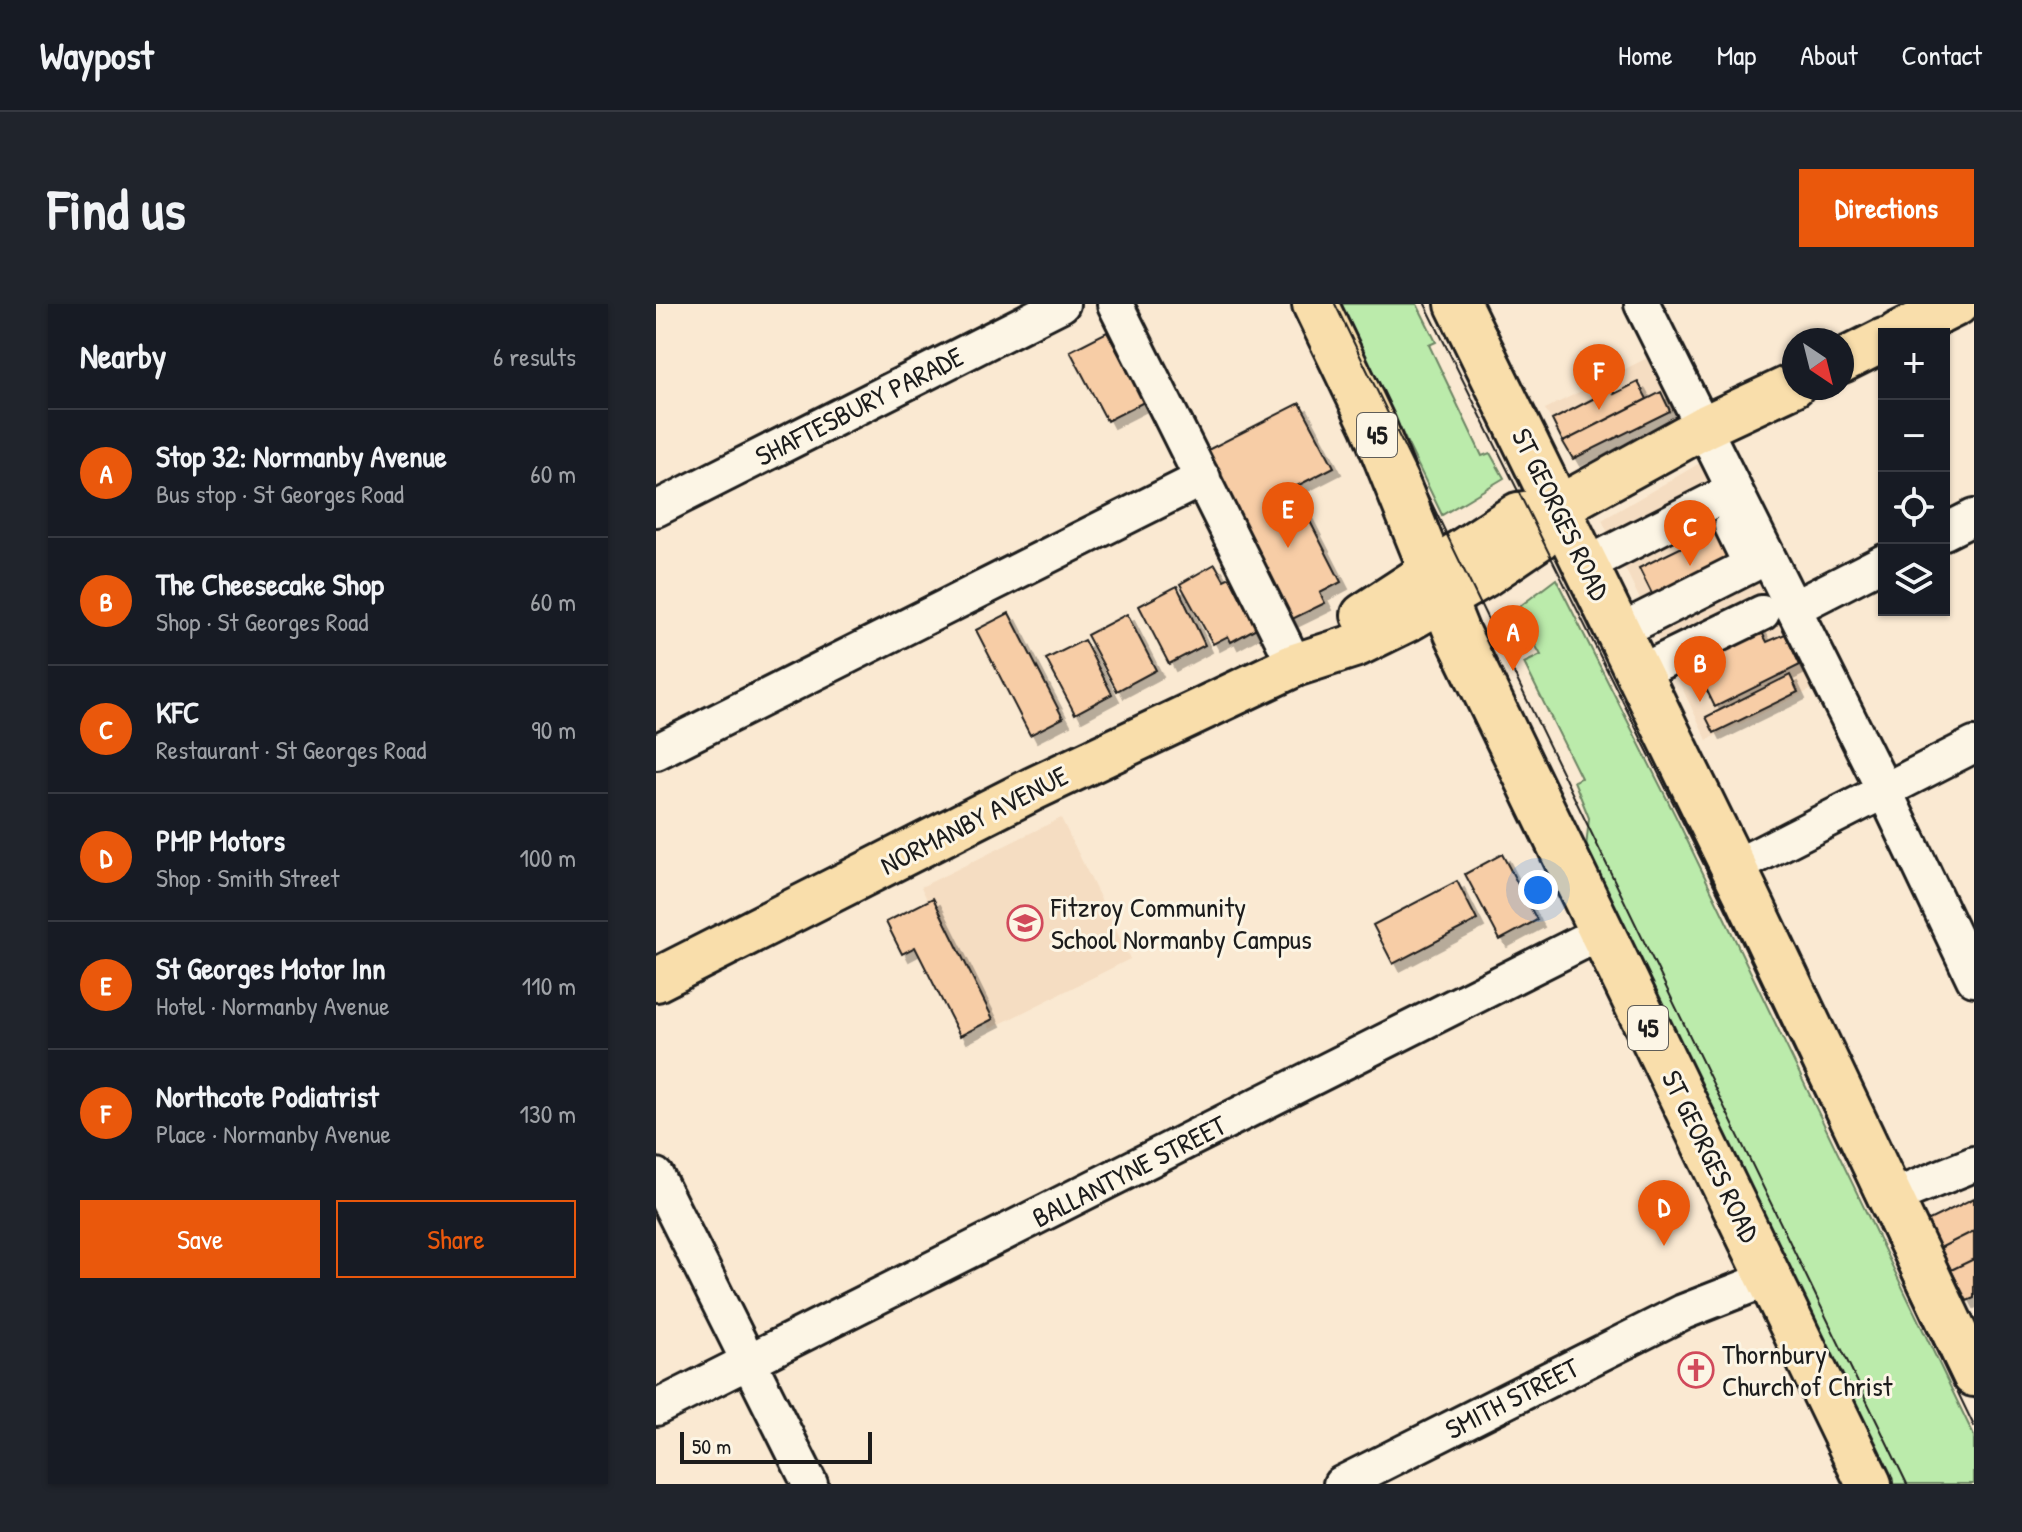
<!DOCTYPE html>
<html lang="en">
<head>
<meta charset="utf-8">
<style>
	:root { --surface:#171b24; --page:#20242c; --text:#f1f3f6; --muted:#9ea1a6; --line:#363941; --accent:#ea580c }
	body { margin:0; font-family:"Patrick Hand",sans-serif; background:var(--page); color:var(--text) }
	.controls { position:absolute; right:24px; top:24px; display:grid; overflow:hidden; border-radius:0px; box-shadow:0 2px 6px #0004 }
	.controls button { width:72px; height:72px; display:grid; place-items:center; padding:0; border:0; border-bottom:2px solid var(--line); background:var(--surface); color:var(--text); font:40px sans-serif }
	.compass { position:absolute; left:1126px; top:24px; width:72px; height:72px; border-radius:50%; background:var(--surface); box-shadow:0 2px 6px #0004; rotate:145deg }
	.scale { position:absolute; left:24px; bottom:20px; width:192px; box-sizing:border-box; padding-left:8px; border:4px solid #1c1c1c; border-top:0; font-size:22px; line-height:28px; white-space:nowrap; color:#1c1c1c; -webkit-text-stroke:6px #fcf5e5; paint-order:stroke }
	.you { position:absolute; left:882px; top:586px; width:28px; height:28px; margin:-20px; border:6px solid #fff; border-radius:50%; background:#1a73e8; box-shadow:0 0 0 12px #1a73e833 }
	.badge { display:grid; place-items:center; width:52px; height:52px; border-radius:50%; background:var(--accent); color:#fff; font-size:26px; font-weight:700 }
	.pin { position:absolute; translate:-50% -66px; filter:drop-shadow(0 2px 4px #0008) }
	.pin::after { content:''; position:absolute; top:42px; width:28px; height:24px; background:inherit; clip-path:polygon(0 0,100% 0,50% 100%) }
	.list { margin:0; padding:0; list-style:none }
	h2 { display:flex; justify-content:space-between; align-items:center; height:104px; margin:0; padding:0 32px; font-size:34px }
	h2 small { font-size:26px; font-weight:400; color:var(--muted) }
	.list li { display:grid; grid-template-columns:52px 1fr auto; gap:24px; align-items:center; box-sizing:border-box; height:128px; padding:0 32px; border-top:2px solid var(--line) }
	.list b { display:block; font-size:30px; white-space:nowrap }
	.list p { margin:0; font-size:26px; white-space:nowrap; color:var(--muted) }
	.list em { font-size:26px; font-style:normal; color:var(--muted) }
	.actions { display:flex; gap:16px; padding:24px 32px }
	.actions a { flex:1; padding:18px 0; border:2px solid var(--accent); border-radius:0px; text-align:center; font-size:28px; color:var(--accent) }
	.actions .main { background:var(--accent); color:#fff }
	.icon { flex:none; width:44px; height:44px; fill:none; stroke:currentColor; stroke-width:2; stroke-linecap:round; stroke-linejoin:round }
	.map { position:relative; flex:none; width:1318px; height:1180px; overflow:hidden; border-radius:0px }
	header { display:flex; align-items:center; gap:48px; box-sizing:border-box; height:112px; padding:0 40px; background:var(--surface); border-bottom:2px solid var(--line) }
	header strong { font-size:38px }
	nav { display:flex; gap:44px; margin-inline-start:auto; font-size:28px }
	.intro { display:flex; align-items:center; justify-content:space-between; box-sizing:border-box; height:192px; padding:0 48px }
	h1 { margin:0; font-size:56px }
	.button { padding:20px 36px; border-radius:0px; background:var(--accent); color:#fff; font-size:28px; font-weight:700 }
	main { display:flex; gap:48px; padding:0 48px }
	aside { flex:1; background:var(--surface); border-radius:0px; box-shadow:0 2px 6px #0004 }
	.map>svg:first-child { display:block }
	.built { fill:#f5ddc2 }
	.green { fill:#bbebab; stroke:#6c8464; stroke-width:2 }
	.building { fill:#f7cda6; stroke:#1c1c1c; stroke-width:2; filter:url(#shadow) }
	.lines { fill:none; stroke-linecap:round; stroke-linejoin:round }
	.minor-casing { stroke:#1c1c1c; stroke-width:40 }
	.major-casing { stroke:#1c1c1c; stroke-width:48 }
	.highway-casing { stroke:#1c1c1c; stroke-width:50 }
	.minor { stroke:#fcf5e5; stroke-width:34 }
	.major { stroke:#f9deab; stroke-width:42 }
	.highway { stroke:#f9deab; stroke-width:44 }
	.tram { stroke:#1c1c1c; stroke-width:2 }
	.labels { text-anchor:middle; stroke-width:6; stroke-linejoin:round; paint-order:stroke }
	.shield { fill:#fcf5e5; stroke:#5f5d58; stroke-width:2 }
	.shield-label { font-size:26px; font-weight:bold; fill:#1c1c1c }
	.street-label { font-size:28px; fill:#1c1c1c; stroke:#fcf5e5 }
	.poi-label { font-size:28px; fill:#1c1c1c; stroke:#fcf5e5; text-anchor:start }
</style>
</head>
<body>
<header>
<strong>Waypost</strong>
<nav><a>Home</a><a>Map</a><a>About</a><a>Contact</a></nav>
</header>
<div class="intro"><h1>Find us</h1><a class="button">Directions</a></div>
<main>
<aside>
<h2>Nearby<small>6 results</small></h2>
<ul class="list">
<li><span class="badge">A</span><div><b>Stop 32: Normanby Avenue</b><p>Bus stop · St Georges Road</p></div><em>60 m</em></li>
<li><span class="badge">B</span><div><b>The Cheesecake Shop</b><p>Shop · St Georges Road</p></div><em>60 m</em></li>
<li><span class="badge">C</span><div><b>KFC</b><p>Restaurant · St Georges Road</p></div><em>90 m</em></li>
<li><span class="badge">D</span><div><b>PMP Motors</b><p>Shop · Smith Street</p></div><em>100 m</em></li>
<li><span class="badge">E</span><div><b>St Georges Motor Inn</b><p>Hotel · Normanby Avenue</p></div><em>110 m</em></li>
<li><span class="badge">F</span><div><b>Northcote Podiatrist</b><p>Place · Normanby Avenue</p></div><em>130 m</em></li>
</ul>
<div class="actions"><a class="main">Save</a><a>Share</a></div>
</aside>
<div class="map">
<svg width="1318" height="1180" viewBox="0 0 1318 1180">
	<defs>
		<filter id="shadow"><feDropShadow dx="7" dy="7" stdDeviation="0" flood-color="#0004"/></filter>
	</defs>
	<rect width="100%" height="100%" fill="#fae9d2"/>
	<filter id="ink" filterUnits="userSpaceOnUse"><feTurbulence type="fractalNoise" baseFrequency=".0125" numOctaves="2"/><feDisplacementMap in="SourceGraphic" scale="16" xChannelSelector="R" yChannelSelector="G"/><feConvolveMatrix kernelMatrix="1 2 1 2 8 2 1 2 1" color-interpolation-filters="sRGB"/></filter>
	<g filter="url(#ink)">
		<path class="built" d="M1013,43L1042,94L917,155L889,105Z
			M1056,152L1169,379L1051,436L946,216Z
			M405,514L474,655L334,725L265,583Z"/>
		<path class="green" d="M684,0H761L780,38L773,41L826,152L834,149L848,174L786,211Z
			M900,275L1019,511L1318,1132V1180H1228L930,544L933,514L918,477L925,474L868,359L885,351L859,306Z"/>
		<path class="building" d="M451,28L488,98L451,117L414,47Z
			M982,78L991,95L907,138L896,116L956,85L958,90Z
			M1005,88L1014,107L917,155L907,138Z
			M644,99L678,163L637,184L685,278L664,289L669,299L626,320L540,152Z
			M1067,223L1085,261L1002,302L983,264Z
			M559,260L568,276L576,272L604,322L575,338L572,332L557,340L524,280Z
			M521,282L549,341L513,360L483,302Z
			M353,309L407,414L374,431L320,326Z
			M471,310L500,366L461,387L431,331Z
			M1102,321L1111,338L1129,330L1144,361L1059,403L1035,354Z
			M428,336L456,390L419,410L390,355Z
			M1134,371L1142,388L1058,429L1050,413Z
			M846,550L881,616L844,636L809,570Z
			M801,577L821,616L737,660L717,621Z
			M277,594L337,715L304,732L259,643L246,650L230,618Z
			M1318,894V927L1284,944L1271,917Z
			M1318,927V955L1295,966L1284,944Z
			M1318,955V994L1311,997L1295,966Z"/>
		<g class="lines">
			<defs>
				<path id="minor" d="M459,0L639,361
					M986,0L1228,486L1318,675
					M0,205L406,0
					M1288,228L1318,213
					M930,261L1062,194
					M1138,304L1228,258
					M962,328L1095,261L1076,222
					M982,369L1106,309
					M0,448L547,174
					M1077,564L1318,441
					M0,872L154,1180
					M1234,894L1318,860
					M0,1104L946,628
					M685,1180L1027,1008L1114,974"/>
				<path id="major" d="M1241,30L1301,0
					M1186,57L1228,36
					M707,311L862,210L901,204L1048,123L1138,81
					M0,676L379,484L639,361L701,341L752,316L828,272L884,234L901,204"/>
				<path id="highway" d="M659,0L717,121L801,329L1213,1180
					M802,0L1089,587L1318,1070"/>
			</defs>
			<use href="#minor" class="minor-casing"/>
			<use href="#major" class="major-casing"/>
			<use href="#highway" class="highway-casing"/>
			<use href="#minor" class="minor"/>
			<use href="#major" class="major"/>
			<use href="#highway" class="highway"/>
			<path class="tram" d="M679,0L1251,1180
				M769,0L1066,597L1318,1122"/>
		</g>
	</g>
	<defs>
		<symbol id="school-ring" viewBox="-11 -11 22 22"><circle r="9.5" fill="#fcf5e5" stroke="#d1495b" stroke-width="1.5"/><path d="M0-5L7-2L0 1L-7-2ZM-4 1L0 2.5L4 1V4Q0 6-4 4Z" fill="#d1495b"/></symbol>
		<symbol id="church-ring" viewBox="-11 -11 22 22"><circle r="9.5" fill="#fcf5e5" stroke="#d1495b" stroke-width="1.5"/><path d="M-1.2-6h2.4v3.5h3.3v2.4h-3.3V6h-2.4V-.1h-3.3v-2.4h3.3Z" fill="#d1495b"/></symbol>
	</defs>
	<g fill-rule="evenodd">
		<use href="#school-ring" x="349" y="599" width="40" height="40"/>
		<use href="#church-ring" x="1020" y="1046" width="40" height="40"/>
	</g>
	<g class="labels">
		<g class="shield">
			<rect x="701" y="109" width="40" height="44" rx="6"/>
			<rect x="972" y="702" width="40" height="44" rx="6"/>
		</g>
		<g class="shield-label">
			<text x="721" y="140">45</text>
			<text x="992" y="733">45</text>
		</g>
		<g class="street-label">
			<text transform="translate(203 102) rotate(-27)" y="10">SHAFTESBURY PARADE</text>
			<text transform="translate(905 210) rotate(64)" y="10">ST GEORGES ROAD</text>
			<text transform="translate(318 516) rotate(-27)" y="10">NORMANBY AVENUE</text>
			<text transform="translate(1055 852) rotate(64)" y="10">ST GEORGES ROAD</text>
			<text transform="translate(473 867) rotate(-27)" y="10">BALLANTYNE STREET</text>
			<text transform="translate(856 1094) rotate(-27)" y="10">SMITH STREET</text>
		</g>
		<g class="poi-label">
			<text x="395" y="613">Fitzroy Community<tspan x="395" dy="32">School Normanby Campus</tspan></text>
			<text x="1066" y="1060">Thornbury<tspan x="1066" dy="32">Church of Christ</tspan></text>
		</g>
	</g>
</svg>
<div class="controls">
<button>+</button>
<button>−</button>
<button><svg class="icon" aria-label="locate" viewBox="0 0 24 24"><circle cx="12" cy="12" r="6"/><path d="M12 2v4M12 18v4M2 12h4M18 12h4"/></svg></button>
<button><svg class="icon" aria-label="layers" viewBox="0 0 24 24"><path d="M12 4l9 5-9 5-9-5zM3 14l9 5 9-5"/></svg></button>
</div>
<svg class="compass" viewBox="-18 -18 36 36"><path d="M0-13l5 13h-10z" fill="#e53935"/><path d="M0 13l5-13h-10z" fill="#9ea1a6"/></svg>
<div class="scale">50 m</div>
<div class="you"></div>
<div class="pin badge" style="left:857px;top:367px">A</div>
<div class="pin badge" style="left:1044px;top:398px">B</div>
<div class="pin badge" style="left:1034px;top:262px">C</div>
<div class="pin badge" style="left:1008px;top:942px">D</div>
<div class="pin badge" style="left:632px;top:244px">E</div>
<div class="pin badge" style="left:943px;top:106px">F</div>
</div>
</main>
</body>
</html>
